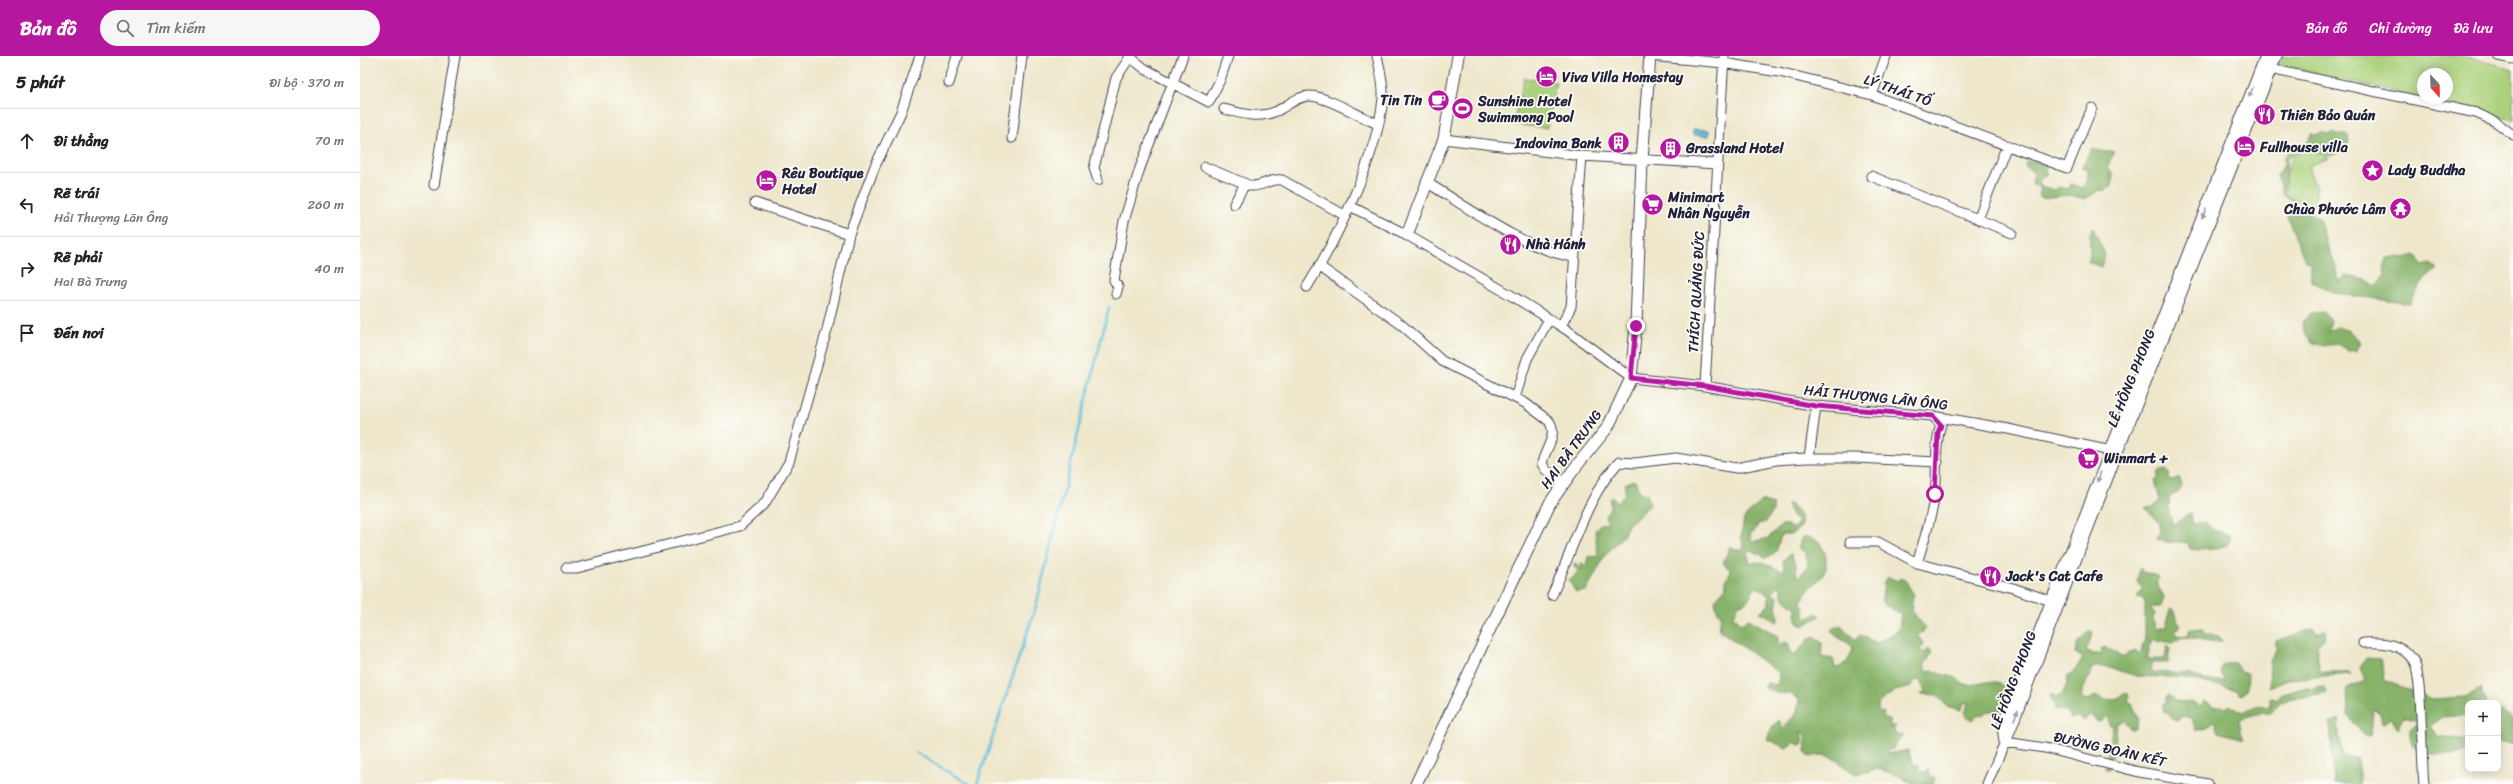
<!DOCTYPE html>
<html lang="vi">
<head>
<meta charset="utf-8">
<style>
	:root { --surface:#fff; --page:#f6f6f6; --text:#222; --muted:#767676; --line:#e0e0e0; --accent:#b5179e }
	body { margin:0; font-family:Sriracha,sans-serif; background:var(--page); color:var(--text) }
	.controls { position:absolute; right:12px; bottom:12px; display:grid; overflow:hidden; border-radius:8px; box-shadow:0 2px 10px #0003 }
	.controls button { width:36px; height:36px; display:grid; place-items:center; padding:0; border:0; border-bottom:1px solid var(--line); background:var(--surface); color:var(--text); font:20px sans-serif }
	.compass { position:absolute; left:2057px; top:12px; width:36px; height:36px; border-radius:50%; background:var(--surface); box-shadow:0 2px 10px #0003; rotate:158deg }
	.stop { position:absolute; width:12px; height:12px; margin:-9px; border:3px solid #b5179e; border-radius:50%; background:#fff }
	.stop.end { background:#b5179e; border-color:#fff; box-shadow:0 1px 4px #0008 }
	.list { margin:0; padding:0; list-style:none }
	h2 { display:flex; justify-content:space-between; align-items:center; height:52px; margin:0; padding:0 16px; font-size:17px }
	h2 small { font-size:13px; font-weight:400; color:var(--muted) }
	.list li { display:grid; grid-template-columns:26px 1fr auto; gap:12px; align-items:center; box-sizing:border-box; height:64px; padding:0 16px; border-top:1px solid var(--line) }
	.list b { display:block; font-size:15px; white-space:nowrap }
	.list p { margin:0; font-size:13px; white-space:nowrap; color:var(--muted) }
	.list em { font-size:13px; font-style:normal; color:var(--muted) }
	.icon { flex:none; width:22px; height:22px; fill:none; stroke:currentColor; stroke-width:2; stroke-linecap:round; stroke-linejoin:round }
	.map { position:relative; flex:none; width:2153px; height:728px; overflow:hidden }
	header { display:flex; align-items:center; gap:24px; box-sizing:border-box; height:56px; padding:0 20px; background:var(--accent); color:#fff }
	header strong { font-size:19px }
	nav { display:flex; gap:22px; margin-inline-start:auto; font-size:14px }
	.search { width:280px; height:36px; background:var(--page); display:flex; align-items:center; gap:10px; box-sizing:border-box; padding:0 14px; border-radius:22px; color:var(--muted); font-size:15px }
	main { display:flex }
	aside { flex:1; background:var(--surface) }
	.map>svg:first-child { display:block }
	.green { fill:#abd17b; stroke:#667a5b; fill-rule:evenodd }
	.forest { fill:#88b36b; stroke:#556a53 }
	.water { fill:#60c0de; stroke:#41718c }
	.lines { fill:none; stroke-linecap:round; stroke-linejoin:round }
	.stream { stroke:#60c0de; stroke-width:2.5 }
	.minor-casing { stroke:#414051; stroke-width:11 }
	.tertiary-casing { stroke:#414051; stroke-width:13 }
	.minor { stroke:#fff; stroke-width:9 }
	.tertiary { stroke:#fff; stroke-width:11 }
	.oneway { fill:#9c9ca7 }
	.route { stroke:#b5179e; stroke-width:5 }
	.labels { text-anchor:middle; stroke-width:3.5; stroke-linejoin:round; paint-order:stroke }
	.poi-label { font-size:14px; font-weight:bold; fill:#22223b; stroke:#fdfcf7; text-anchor:start }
	.street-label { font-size:14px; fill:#22223b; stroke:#fdfcf7 }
</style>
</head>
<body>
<header>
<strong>Bản đồ</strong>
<div class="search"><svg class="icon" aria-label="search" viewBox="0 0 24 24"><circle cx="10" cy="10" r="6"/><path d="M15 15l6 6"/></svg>Tìm kiếm</div>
<nav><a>Bản đồ</a><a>Chỉ đường</a><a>Đã lưu</a></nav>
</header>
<main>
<aside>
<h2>5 phút<small>Đi bộ · 370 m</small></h2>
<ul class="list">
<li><svg class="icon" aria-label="ahead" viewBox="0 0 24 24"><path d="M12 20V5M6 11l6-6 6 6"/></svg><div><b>Đi thẳng</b></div><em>70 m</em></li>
<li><svg class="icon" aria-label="left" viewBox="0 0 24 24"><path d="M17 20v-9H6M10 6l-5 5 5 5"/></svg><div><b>Rẽ trái</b><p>Hải Thượng Lãn Ông</p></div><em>260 m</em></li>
<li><svg class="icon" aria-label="right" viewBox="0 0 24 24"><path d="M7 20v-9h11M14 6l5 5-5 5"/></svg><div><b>Rẽ phải</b><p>Hai Bà Trưng</p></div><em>40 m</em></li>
<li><svg class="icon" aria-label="arrive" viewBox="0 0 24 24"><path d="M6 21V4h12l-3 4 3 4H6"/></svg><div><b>Đến nơi</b></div></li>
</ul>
</aside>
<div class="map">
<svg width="2153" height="728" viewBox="0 0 2153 728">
	<rect width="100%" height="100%" fill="#fdfcf7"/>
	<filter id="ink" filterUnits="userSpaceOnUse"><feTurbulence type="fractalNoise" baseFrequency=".025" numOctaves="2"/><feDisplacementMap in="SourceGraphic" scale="8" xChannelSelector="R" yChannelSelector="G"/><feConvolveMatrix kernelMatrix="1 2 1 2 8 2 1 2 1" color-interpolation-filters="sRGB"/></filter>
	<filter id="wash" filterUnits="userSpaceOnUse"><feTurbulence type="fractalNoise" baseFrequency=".012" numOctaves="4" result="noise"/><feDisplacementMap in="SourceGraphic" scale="16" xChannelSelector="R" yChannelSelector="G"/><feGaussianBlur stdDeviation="0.9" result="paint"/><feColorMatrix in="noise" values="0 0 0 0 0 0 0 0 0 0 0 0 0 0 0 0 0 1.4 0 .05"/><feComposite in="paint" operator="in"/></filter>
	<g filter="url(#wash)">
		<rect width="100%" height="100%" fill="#eee7cb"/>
		<path class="green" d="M1922,0H2104L2153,13V64L1920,9ZM2063,18H2087V42H2063Z
			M1164,22L1196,26L1187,72L1153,68Z
			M1947,90L1969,102L1948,110L1956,133L1954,152L1941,150L1926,134L1925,120L1935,95Z"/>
		<path class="forest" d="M1964,76L1968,79L1975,76L1977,79H1988L1989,87C1977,104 1968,99 1952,95C1945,94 1934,99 1927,102L1924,136L1933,143L1939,154L1949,155L1959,162L1966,187L1975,207L1978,226L1986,220L2007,224L2016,230L2026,219L2024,209L2026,203C2036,198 2044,205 2054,199L2058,201L2062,210L2071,208L2077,213L2063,225L2050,248L1974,237L1951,225V206L1945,205L1927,160L1936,153L1933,145L1922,137L1917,119L1920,117L1925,106L1923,102L1928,96L1926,89H1929V91L1937,88L1941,91L1948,86L1951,78L1957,79Z
			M1731,93L1746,96L1754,95L1747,113L1753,118L1752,129L1745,135L1740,134L1725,143L1709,139L1682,142L1679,140L1680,132L1672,127L1674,117L1665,110L1667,105L1687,107L1686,119L1678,124L1683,132L1695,134L1699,131L1709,133L1711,128L1723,132L1728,118V113L1723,111V109Z
			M1733,171L1745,199L1741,211L1728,206C1734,194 1725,183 1733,171Z
			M1964,256L1971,264L1968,276L1977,271L1989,275L2001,286L1997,294L1988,295L1976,287L1964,290L1951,286L1943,273L1942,266L1951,257Z
			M1806,414L1810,419L1808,423L1813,425L1819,421L1822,429L1819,436L1809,441L1810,448L1807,449L1813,469L1831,456V468L1845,466L1852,473L1869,479L1871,482L1867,489L1854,493L1838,494L1830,493L1828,487C1817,484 1807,489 1797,483L1800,475V468L1785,452L1793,451L1800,445L1795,425L1798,422L1799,416Z
			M1273,424L1276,426L1279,436L1287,438L1290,449L1268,469L1263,480L1246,498L1226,535L1216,536L1208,524L1213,522L1218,515L1214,511V507L1222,513L1221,507L1226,509L1228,501L1238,500L1235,475L1240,468L1248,467L1245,460L1250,452V443L1253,441L1258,446L1265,438V428Z
			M1401,445L1413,449V455L1406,466L1398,468L1394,476H1390L1392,486L1408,482L1422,469H1428L1431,472L1436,471L1438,465L1433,462L1427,448H1430C1438,456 1443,460 1441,471L1432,478H1422C1416,490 1421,497 1405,502L1401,498L1390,495L1387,498L1391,507L1402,506L1424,516L1423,504L1431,498L1436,508L1437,520L1439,521L1448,510L1446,497L1438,492L1442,481H1449L1460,486L1466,500V513L1459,524L1446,536L1441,548L1444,551V560L1447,563L1457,557L1460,560L1443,570C1436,566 1436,560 1436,552L1423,542L1420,531L1417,530L1412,538L1418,541L1416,550L1419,563L1416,567L1412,562L1400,556L1409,549V540L1398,531L1393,533C1389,543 1390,545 1378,549L1372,563L1376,562L1381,568L1389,563C1399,570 1408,573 1417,580L1419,588L1426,586L1429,588V596L1434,600L1450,582L1455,580L1462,587L1461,601L1473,603L1475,612C1485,612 1491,601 1493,592C1487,584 1477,583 1471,575L1473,572L1481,569L1495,583L1500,579L1517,587L1539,574L1541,558C1516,543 1522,554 1524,525L1529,521L1537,525L1540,522L1545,524L1554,539C1548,553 1555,560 1565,570L1563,576L1557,579L1563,587L1560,594L1564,597L1569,592L1572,597L1564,609L1567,615L1573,614C1582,621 1587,618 1596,622C1602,625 1603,629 1610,629C1628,627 1627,622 1647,631L1649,635L1644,649L1639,655H1628L1624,659L1617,660L1613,664L1605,659L1608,646L1604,647L1601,654L1586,650L1578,639L1561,638L1566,634L1559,624L1554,625L1551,631L1535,635L1518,647V656L1524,657L1523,662L1530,664V672L1534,669V676L1543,680L1535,687L1533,693L1526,695L1527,698L1548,694L1553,708L1559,709V715L1565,716L1568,713L1569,719L1575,722L1573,728H1552L1540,720L1518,713L1496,718C1477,708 1473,694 1450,701L1446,696L1445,678L1441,676L1443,688L1439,689L1434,686L1426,692L1407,683L1412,671L1419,664L1423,672L1437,657L1439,643L1431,638L1416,637L1403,631L1406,626L1413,629L1418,628L1419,617L1359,574L1361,559L1357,554L1355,544L1366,532V525L1371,515L1363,507L1370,491L1382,495L1384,491L1381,481L1384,462Z
			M1780,512L1783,516L1797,520L1799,523L1796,526L1804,542L1800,551H1789L1795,557L1793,562L1795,573L1807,571L1806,566L1811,552L1815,555L1818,566L1821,568L1814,576L1819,580H1828L1830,573H1842L1845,578L1858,580L1862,585L1857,586L1826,581L1820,582L1813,587L1792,583L1787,603H1805L1807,590L1810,592L1808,607H1793L1791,614L1793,616L1828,618L1846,624L1866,625L1860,616L1862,609L1875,606L1880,616L1888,618L1887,632L1882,639L1879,638L1877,634L1824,622L1777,620L1746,611H1733L1721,639L1723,643L1727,644L1735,640L1750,645L1767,637L1769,639L1768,646L1772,647L1779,664L1775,673H1770L1765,664L1757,668L1755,692L1749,713H1745L1753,669H1749L1748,660H1746L1742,665L1737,666L1731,658L1723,665L1719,661L1710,663L1706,655L1694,653L1695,648L1689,642L1691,637L1696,641L1702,639L1707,628L1706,623L1708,622L1706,620L1714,616L1723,601L1715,597L1718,586L1729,575L1733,576L1726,594L1732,598H1742L1741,593L1746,591L1747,594H1751L1761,601L1775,595L1779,598L1781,596L1785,582V543L1777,541L1783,533L1777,526Z
			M1954,572L1957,578L1964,573L1966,575L1964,583L1957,590L1959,616H1988L1990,618L1928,623L1909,631L1910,605L1916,595V585Z
			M2006,602L2020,603L2024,615L2023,624L2073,643L2105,641L2121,633L2127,647H2108V659L2083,661L2070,670L2077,680L2108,685V693L2099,698H2061L2052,689L2049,673L2061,666L2043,661L2038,672L2030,662L2022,668L2020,657L2013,653L2011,680H2005L1988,660L1987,632L2005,625L2000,612Z
			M1950,630L1949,634L1961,630L1965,631L1967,637L1951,641L1932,642L1918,647L1910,657L1904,656L1879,663L1880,676L1884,683L1858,676L1855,666H1852L1847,672L1836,675L1832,662L1823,660L1816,664L1812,663L1807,655L1804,656L1803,648L1806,646V641L1810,639L1818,647L1833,646L1840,650L1845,645L1853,651L1861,650L1866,652L1869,649L1882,656L1899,649L1907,651L1910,649V643L1912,642L1915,643L1923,638Z
			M2138,654L2153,663V689L2138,686Z
			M1980,663L1978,671L1983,700L1996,702L1999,710V728H1974L1970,666Z"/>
		<path class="water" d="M1333,73L1349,74V80L1333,79Z"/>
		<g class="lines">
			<path class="stream" d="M557,697L609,728
				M617,728L676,550L749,251"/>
		</g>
	</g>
	<g filter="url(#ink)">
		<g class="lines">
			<defs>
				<path id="minor" d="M769,0L785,13L849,46L860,24L868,0
					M1290,0L1363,7L1419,16L1512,39L1707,112L1732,52
					M2138,0L2153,3
					M1910,13L2116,57L2136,66L2153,79
					M589,27L597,0
					M1512,39L1526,0
					M864,53C882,58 899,63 917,55C927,50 939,39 951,40C968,41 1000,61 1018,68
					M652,82L662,0
					M1084,83L1222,100L1357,108
					M845,111L891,130C902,131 910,122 922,124L984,159
					M1511,120L1652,177
					M738,124L734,112L756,22L770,1
					M1066,126C1109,152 1165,194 1214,201
					M74,129L95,0
					M395,147L489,178
					M874,148L885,128
					M990,150L1047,179L1154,241L1207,274L1271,322L1345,330L1456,350L1573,360L1648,373L1756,396
					M1618,163L1647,89
					M959,210L1042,269L1082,305L1165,347L1189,365C1199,379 1184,394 1182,408L1186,414L1204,426
					M947,231C977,183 1018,98 1023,42C1024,28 1020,13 1017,0
					M756,238L758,231L754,224L764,165L780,112L823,0
					M1201,270L1211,251L1222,100
					M1345,330L1364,0
					M1155,342L1167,303L1189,263
					M1449,402L1456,350
					M1490,486H1518L1557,507L1653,532L1691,545
					M1557,507C1564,484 1572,461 1575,437C1578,418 1574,385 1581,369L1573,360
					M206,512H217L380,470L405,447L429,406L467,274L489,178L515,110L541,56L560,0
					M1192,539C1213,495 1225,442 1259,406L1275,407L1316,402L1376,412L1416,404L1446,402H1495L1578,406
					M2003,587C2022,586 2041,587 2053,604C2063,618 2061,704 2064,728
					M1627,728L1645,686L1685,692L1779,716L1848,728"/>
				<path id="tertiary" d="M1906,0L1643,669L1645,686L1757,396L1916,0
					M1047,179L1084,83L1098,0
					M1056,728L1190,447L1214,413L1248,371L1271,322L1276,270L1282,104L1290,0"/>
			</defs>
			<use href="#minor" class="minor-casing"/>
			<use href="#tertiary" class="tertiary-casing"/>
			<use href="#minor" class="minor"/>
			<use href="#tertiary" class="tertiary"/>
		</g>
		<defs><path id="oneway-solid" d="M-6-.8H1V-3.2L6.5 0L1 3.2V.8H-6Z"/></defs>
		<g class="oneway">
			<use href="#oneway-solid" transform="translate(1891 36) rotate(112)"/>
			<use href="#oneway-solid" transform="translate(1844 157) rotate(112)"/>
			<use href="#oneway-solid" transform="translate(1739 421) rotate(111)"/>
			<use href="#oneway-solid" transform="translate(1656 659) rotate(-69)"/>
		</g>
	</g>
	<g class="lines" filter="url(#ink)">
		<path class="route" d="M1276,270L1271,322L1345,330L1456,350L1573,360L1581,369L1578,377L1575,438"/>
	</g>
	<defs>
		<symbol id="hotel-disc" viewBox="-11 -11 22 22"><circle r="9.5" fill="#b5179e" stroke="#fdfcf7"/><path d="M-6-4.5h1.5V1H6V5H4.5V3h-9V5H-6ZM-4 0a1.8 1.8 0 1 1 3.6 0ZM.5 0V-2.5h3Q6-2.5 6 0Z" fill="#fff"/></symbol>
		<symbol id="cafe-disc" viewBox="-11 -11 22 22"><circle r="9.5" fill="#b5179e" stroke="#fdfcf7"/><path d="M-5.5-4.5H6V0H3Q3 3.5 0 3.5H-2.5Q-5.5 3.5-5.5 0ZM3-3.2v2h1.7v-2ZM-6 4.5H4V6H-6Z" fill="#fff"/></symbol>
		<symbol id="stadium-disc" viewBox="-11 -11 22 22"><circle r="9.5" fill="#b5179e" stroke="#fdfcf7"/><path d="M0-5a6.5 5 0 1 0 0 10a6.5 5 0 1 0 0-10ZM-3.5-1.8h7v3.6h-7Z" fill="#fff"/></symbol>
		<symbol id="restaurant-disc" viewBox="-11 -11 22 22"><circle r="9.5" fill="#b5179e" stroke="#fdfcf7"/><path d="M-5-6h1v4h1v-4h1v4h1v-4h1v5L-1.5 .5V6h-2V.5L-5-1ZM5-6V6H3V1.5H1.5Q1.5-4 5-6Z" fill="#fff"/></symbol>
		<symbol id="building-disc" viewBox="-11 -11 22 22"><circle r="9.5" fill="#b5179e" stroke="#fdfcf7"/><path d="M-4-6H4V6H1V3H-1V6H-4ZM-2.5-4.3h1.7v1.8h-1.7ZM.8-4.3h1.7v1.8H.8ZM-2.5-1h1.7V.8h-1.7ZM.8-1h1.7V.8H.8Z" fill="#fff"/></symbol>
		<symbol id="sight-disc" viewBox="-11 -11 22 22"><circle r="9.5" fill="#b5179e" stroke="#fdfcf7"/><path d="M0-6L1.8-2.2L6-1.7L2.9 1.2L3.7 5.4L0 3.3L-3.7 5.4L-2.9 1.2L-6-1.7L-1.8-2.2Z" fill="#fff"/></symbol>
		<symbol id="supermarket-disc" viewBox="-11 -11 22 22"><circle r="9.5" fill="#b5179e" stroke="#fdfcf7"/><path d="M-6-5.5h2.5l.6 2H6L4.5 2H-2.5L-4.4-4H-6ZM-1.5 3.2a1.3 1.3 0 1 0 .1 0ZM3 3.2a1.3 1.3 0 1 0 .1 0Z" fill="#fff"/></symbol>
		<symbol id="temple-disc" viewBox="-11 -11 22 22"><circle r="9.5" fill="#b5179e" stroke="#fdfcf7"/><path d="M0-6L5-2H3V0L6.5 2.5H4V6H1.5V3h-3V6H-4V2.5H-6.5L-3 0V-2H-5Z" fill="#fff"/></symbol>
	</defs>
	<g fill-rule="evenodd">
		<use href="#hotel-disc" x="1174" y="8" width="25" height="25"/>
		<use href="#cafe-disc" x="1066" y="32" width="25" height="25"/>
		<use href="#stadium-disc" x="1090" y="40" width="25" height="25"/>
		<use href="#restaurant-disc" x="1892" y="46" width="25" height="25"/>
		<use href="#building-disc" x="1246" y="74" width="25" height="25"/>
		<use href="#hotel-disc" x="1872" y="78" width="25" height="25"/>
		<use href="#building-disc" x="1298" y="80" width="25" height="25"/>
		<use href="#sight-disc" x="2000" y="102" width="25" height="25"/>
		<use href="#hotel-disc" x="394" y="112" width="25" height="25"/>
		<use href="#supermarket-disc" x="1280" y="136" width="25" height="25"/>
		<use href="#temple-disc" x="2028" y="140" width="25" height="25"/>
		<use href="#restaurant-disc" x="1138" y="176" width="25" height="25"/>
		<use href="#supermarket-disc" x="1716" y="390" width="25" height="25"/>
		<use href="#restaurant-disc" x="1618" y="508" width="25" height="25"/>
	</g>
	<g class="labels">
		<g class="poi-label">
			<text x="1202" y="26">Viva Villa Homestay</text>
			<text x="1062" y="49" text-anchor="end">Tin Tin</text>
			<text x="1118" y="50">Sunshine Hotel<tspan x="1118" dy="16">Swimmong Pool</tspan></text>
			<text x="1920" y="64">Thiên Bảo Quán</text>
			<text x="1242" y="92" text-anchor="end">Indovina Bank</text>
			<text x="1900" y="96">Fullhouse villa</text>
			<text x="1326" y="97">Grassland Hotel</text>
			<text x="2028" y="119">Lady Buddha</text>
			<text x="422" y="122">Rêu Boutique<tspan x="422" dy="16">Hotel</tspan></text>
			<text x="1308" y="146">Minimart<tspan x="1308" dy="16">Nhân Nguyễn</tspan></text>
			<text x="2026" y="158" text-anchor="end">Chùa Phước Lâm</text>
			<text x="1166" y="193">Nhà Hánh</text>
			<text x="1744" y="407">Winmart +</text>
			<text x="1646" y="525">Jack's Cat Cafe</text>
		</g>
		<g class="street-label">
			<text transform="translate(1538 34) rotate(19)" y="5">LÝ THÁI TỔ</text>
			<text transform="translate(1336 236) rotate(-87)" y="5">THÍCH QUẢNG ĐỨC</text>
			<text transform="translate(1771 322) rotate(-68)" y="5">LÊ HỒNG PHONG</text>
			<text transform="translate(1516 341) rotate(6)" y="5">HẢI THƯỢNG LÃN ÔNG</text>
			<text transform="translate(1211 393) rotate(-54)" y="5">HAI BÀ TRƯNG</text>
			<text transform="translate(1653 624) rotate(-69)" y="5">LÊ HỒNG PHONG</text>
			<text transform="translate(1750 693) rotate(13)" y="5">ĐƯỜNG ĐOÀN KẾT</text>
		</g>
	</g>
</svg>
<div class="controls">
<button>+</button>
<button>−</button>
</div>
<svg class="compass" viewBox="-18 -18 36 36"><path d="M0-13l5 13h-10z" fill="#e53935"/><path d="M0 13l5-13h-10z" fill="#767676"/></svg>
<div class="stop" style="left:1575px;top:438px"></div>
<div class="stop end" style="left:1276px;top:270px"></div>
</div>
</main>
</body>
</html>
